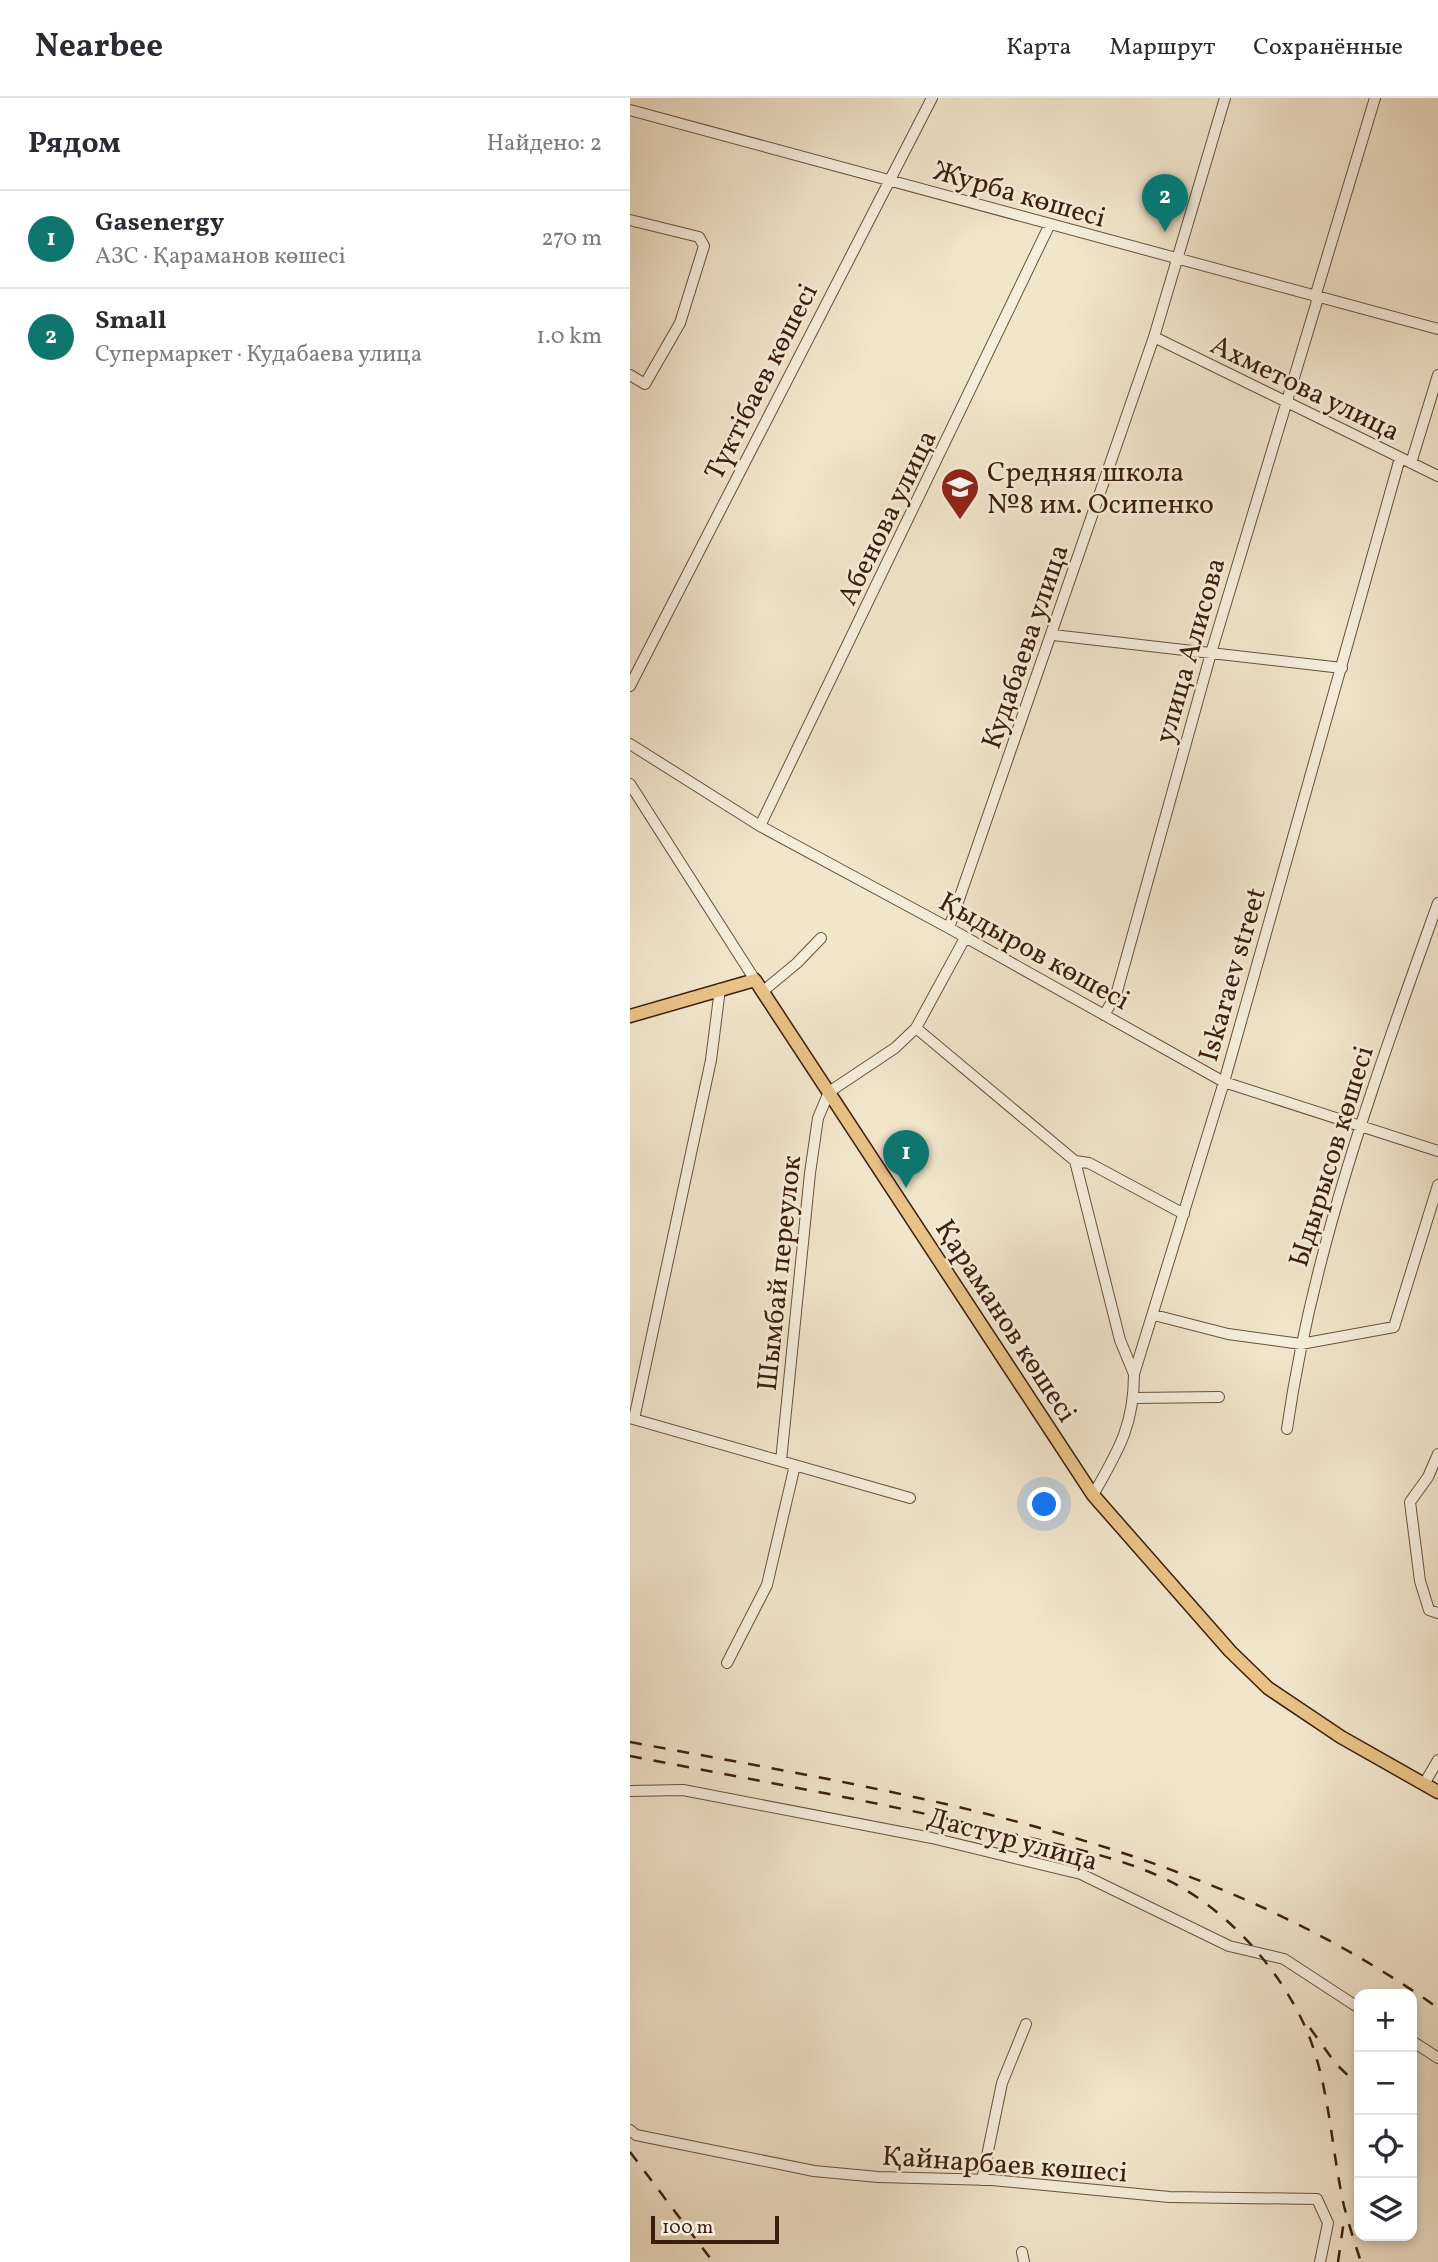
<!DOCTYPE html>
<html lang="ru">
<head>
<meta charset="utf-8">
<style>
	:root { --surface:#fff; --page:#f2f2f3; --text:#2b2b33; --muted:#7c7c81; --line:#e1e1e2; --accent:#0f766e }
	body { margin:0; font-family:Vollkorn,serif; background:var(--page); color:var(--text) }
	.controls { position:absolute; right:21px; bottom:21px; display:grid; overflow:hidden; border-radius:14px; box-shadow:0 4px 10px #0003 }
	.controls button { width:63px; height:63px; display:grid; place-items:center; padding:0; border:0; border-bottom:2px solid var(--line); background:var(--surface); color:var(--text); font:35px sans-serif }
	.scale { position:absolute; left:21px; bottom:18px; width:128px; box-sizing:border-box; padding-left:7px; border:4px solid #3c1e0d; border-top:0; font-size:19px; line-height:24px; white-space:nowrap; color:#3c1e0d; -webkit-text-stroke:5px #f6eedd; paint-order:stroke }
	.you { position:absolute; left:415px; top:1407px; width:24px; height:24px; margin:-18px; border:5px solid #fff; border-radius:50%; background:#1a73e8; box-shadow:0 0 0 10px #1a73e833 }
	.badge { display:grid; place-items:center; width:46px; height:46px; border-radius:50%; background:var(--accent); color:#fff; font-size:23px; font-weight:700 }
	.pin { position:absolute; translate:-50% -58px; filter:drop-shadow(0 2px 4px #0008) }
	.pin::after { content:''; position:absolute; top:37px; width:24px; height:21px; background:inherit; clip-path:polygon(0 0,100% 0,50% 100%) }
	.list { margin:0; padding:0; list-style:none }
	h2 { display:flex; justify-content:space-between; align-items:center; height:91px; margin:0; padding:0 28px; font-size:30px }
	h2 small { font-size:23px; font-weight:400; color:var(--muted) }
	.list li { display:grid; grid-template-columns:46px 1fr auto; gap:21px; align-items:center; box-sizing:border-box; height:98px; padding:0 28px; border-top:2px solid var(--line) }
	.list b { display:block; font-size:26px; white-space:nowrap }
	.list p { margin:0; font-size:23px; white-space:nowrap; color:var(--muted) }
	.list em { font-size:23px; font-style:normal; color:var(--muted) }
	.icon { flex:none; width:38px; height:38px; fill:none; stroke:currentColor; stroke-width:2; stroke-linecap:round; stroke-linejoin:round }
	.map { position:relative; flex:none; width:808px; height:2164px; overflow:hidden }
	header { display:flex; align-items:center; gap:42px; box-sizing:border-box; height:98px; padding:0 35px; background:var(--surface); border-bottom:2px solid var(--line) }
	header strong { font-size:33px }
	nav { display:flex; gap:38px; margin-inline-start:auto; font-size:24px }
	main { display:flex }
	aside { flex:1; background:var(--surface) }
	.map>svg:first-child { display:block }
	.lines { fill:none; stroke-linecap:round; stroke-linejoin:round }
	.minor-casing { stroke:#69503c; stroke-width:12 }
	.major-casing { stroke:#3c1e0d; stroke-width:15 }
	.minor { stroke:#f6eedd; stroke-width:10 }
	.major { stroke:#e8c286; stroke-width:12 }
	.rail { stroke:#3c1e0d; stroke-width:2.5; stroke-dasharray:12 12; stroke-linecap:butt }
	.labels { text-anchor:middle; stroke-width:5; stroke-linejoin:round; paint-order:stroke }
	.street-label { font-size:28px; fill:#3c1e0d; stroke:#f6eedd }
	.poi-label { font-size:28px; fill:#3c1e0d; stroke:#f6eedd; text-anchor:start }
</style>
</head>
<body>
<header>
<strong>Nearbee</strong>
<nav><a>Карта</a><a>Маршрут</a><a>Сохранённые</a></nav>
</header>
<main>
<aside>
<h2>Рядом<small>Найдено: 2</small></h2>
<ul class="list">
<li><span class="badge">1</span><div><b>Gasenergy</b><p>АЗС · Қараманов көшесі</p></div><em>270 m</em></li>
<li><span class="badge">2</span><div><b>Small</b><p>Супермаркет · Кудабаева улица</p></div><em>1.0 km</em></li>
</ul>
</aside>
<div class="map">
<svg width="808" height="2164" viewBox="0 0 808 2164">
	<rect width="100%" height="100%" fill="#f1e5cb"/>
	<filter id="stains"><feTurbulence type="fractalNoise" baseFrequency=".00286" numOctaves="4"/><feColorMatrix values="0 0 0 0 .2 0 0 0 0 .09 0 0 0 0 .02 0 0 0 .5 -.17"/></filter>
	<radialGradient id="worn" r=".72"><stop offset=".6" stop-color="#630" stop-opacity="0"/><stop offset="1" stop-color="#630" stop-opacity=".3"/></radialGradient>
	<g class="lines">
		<defs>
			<path id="minor" d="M0,12L808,231
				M0,122L69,139L74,148L50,225L15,286L0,277
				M685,199L745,0
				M524,239L808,378
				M781,365L808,277
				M423,537L712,570
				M0,588L302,0
				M0,646L130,728L319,830L594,984L808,1053
				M0,686L125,882
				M130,728L419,128
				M319,830L524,239L595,0
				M132,894L167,865L191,840
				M474,917L486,897L581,555L688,200
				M286,930L445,1063L459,1065L554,1116
				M445,1063L490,1242L504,1276
				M524,1217L598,1236L671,1246L764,1229L808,1087
				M504,1300L589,1299
				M0,1320L280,1400
				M4,1321L81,962L90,891
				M657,1331C683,1149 746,978 808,805
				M808,1356L798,1379L780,1404L790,1483L799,1512L808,1515
				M151,1363L180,1075L188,1020L199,994L265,950L286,930L335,840
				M463,1397C488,1353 504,1328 504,1276L594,984L770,360
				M97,1565L137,1487L165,1367
				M794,1686L808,1662
				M0,1693L53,1692L302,1740L451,1776L599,1848L654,1861L729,1910
				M782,1943L808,1960
				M0,2032L6,2037L184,2073L248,2079L362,2082L539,2099L687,2101L698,2125L690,2164
				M352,2082L372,1985L396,1926
				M392,2154L394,2164"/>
			<path id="major" d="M0,918L125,882L463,1397L600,1553L638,1590L711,1639L808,1694"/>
		</defs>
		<use href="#minor" class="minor-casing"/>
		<use href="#major" class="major-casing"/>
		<use href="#minor" class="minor"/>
		<use href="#major" class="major"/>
		<path class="rail" d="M0,1644C284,1697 567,1739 808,1910
			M0,1658C128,1683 257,1705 383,1736C435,1748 503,1762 549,1788C604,1819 652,1875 677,1933C700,1989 701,2050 714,2108C719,2127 725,2146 731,2164
			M680,1930L706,1966L729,1988
			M0,2054L83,2164
			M708,2164L714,2122"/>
	</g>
	<defs>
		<symbol id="school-pin" viewBox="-11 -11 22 30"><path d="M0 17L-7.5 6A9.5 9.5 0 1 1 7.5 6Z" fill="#8f2418" stroke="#f6eedd"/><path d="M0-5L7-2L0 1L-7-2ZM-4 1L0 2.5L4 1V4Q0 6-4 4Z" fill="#fff"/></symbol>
	</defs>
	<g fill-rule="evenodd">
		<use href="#school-pin" x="308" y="367" width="44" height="60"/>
	</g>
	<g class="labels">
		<g class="street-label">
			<text transform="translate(390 95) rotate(16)" y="10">Журба көшесі</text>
			<text transform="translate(130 283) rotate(-63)" y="10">Түктібаев көшесі</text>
			<text transform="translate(676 289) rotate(26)" y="10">Ахметова улица</text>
			<text transform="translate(256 419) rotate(-64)" y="10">Абенова улица</text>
			<text transform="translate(394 548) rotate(-71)" y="10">Кудабаева улица</text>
			<text transform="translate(559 552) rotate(-74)" y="10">улица Алисова</text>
			<text transform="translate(405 852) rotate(29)" y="10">Қыдыров көшесі</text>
			<text transform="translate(601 876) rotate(-74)" y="10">Iskaraev street</text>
			<text transform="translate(700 1058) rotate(-73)" y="10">Ыдырысов көшесі</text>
			<text transform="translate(148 1175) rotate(-84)" y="10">Шымбай переулок</text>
			<text transform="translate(377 1222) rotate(57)" y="10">Қараманов көшесі</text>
			<text transform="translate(383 1740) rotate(15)" y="10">Дастур улица</text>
			<text transform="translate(375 2065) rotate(4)" y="10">Қайнарбаев көшесі</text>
		</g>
		<g class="poi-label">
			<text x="357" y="383">Средняя школа<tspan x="357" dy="32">№8 им. Осипенко</tspan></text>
		</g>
	</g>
	<rect width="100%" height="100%" filter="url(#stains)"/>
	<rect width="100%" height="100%" fill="url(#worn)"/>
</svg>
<div class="controls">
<button>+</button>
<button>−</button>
<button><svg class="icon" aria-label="locate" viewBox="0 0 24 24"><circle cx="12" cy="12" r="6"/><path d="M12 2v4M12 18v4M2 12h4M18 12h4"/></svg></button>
<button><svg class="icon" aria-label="layers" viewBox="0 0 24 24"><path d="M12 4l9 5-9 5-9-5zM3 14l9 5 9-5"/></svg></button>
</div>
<div class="scale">100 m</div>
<div class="you"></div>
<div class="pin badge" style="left:276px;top:1090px">1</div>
<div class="pin badge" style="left:535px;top:134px">2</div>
</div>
</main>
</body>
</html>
